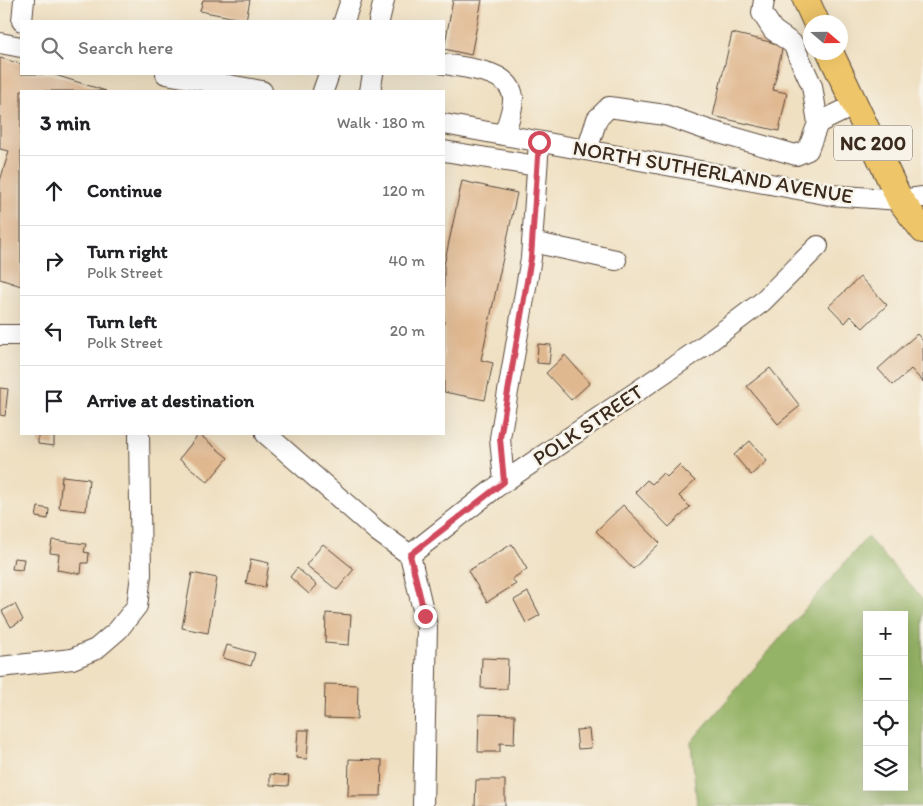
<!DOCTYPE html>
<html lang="en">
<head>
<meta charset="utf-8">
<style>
	:root { --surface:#fff; --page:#f2f2f2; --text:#202124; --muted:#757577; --line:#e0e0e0 }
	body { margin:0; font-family:Itim,sans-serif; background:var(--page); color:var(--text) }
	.controls { position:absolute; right:15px; bottom:15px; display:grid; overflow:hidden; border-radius:0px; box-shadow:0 5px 20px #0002 }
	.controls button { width:45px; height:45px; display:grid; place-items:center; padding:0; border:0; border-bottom:1px solid var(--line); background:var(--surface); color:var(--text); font:25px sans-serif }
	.compass { position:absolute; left:803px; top:15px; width:45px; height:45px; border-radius:50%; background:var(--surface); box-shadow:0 5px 20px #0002; rotate:110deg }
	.stop { position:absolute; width:15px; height:15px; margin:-11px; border:4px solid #d1495b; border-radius:50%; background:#fff }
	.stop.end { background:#d1495b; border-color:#fff; box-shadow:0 1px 5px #0008 }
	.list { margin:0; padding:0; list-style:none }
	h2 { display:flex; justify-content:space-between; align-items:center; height:65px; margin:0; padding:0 20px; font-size:21px }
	h2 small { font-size:16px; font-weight:400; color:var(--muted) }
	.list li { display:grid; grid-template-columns:32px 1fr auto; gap:15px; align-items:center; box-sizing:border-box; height:70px; padding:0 20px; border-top:1px solid var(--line) }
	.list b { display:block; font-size:19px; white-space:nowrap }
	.list p { margin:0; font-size:16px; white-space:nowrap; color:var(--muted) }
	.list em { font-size:16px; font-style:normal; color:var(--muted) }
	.icon { flex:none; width:28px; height:28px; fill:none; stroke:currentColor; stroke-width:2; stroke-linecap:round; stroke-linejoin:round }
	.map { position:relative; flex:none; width:923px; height:806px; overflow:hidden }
	.search { position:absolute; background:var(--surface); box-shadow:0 5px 20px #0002; left:20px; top:20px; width:425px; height:55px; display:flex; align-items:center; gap:12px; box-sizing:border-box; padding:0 18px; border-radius:0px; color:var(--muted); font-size:19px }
	.panel { position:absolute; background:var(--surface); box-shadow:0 5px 20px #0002; left:20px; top:90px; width:425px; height:345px; border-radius:0px }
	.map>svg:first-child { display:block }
	.forest { fill:#95b366; stroke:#686e42; fill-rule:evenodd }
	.building { fill:#e0b890 }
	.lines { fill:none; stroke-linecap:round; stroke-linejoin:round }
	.minor-casing { stroke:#564537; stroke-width:22 }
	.major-casing { stroke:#564537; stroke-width:28 }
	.minor { stroke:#fff; stroke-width:20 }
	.major { stroke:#eec569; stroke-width:26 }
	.route { stroke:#d1495b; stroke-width:6 }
	.labels { text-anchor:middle; stroke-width:5; stroke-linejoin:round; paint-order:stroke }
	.shield { fill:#f7f3e8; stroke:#73665b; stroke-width:1 }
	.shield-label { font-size:20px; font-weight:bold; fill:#3b2a1e }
	.street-label { font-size:21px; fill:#3b2a1e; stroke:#f7f3e8 }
</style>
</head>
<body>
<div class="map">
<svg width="923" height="806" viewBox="0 0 923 806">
	<rect width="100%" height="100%" fill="#f7f3e8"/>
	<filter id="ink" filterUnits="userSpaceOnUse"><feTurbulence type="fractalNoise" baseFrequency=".02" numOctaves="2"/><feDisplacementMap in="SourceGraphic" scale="10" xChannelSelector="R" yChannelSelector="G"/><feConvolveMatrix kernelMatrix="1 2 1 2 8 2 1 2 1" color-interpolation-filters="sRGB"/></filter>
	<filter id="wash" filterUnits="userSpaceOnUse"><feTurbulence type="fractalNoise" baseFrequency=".0096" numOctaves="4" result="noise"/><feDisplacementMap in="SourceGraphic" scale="20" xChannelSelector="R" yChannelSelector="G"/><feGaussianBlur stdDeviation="1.12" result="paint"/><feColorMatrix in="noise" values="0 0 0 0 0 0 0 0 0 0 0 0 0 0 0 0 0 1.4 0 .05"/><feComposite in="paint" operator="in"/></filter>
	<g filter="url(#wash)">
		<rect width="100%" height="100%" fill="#efe0c2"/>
		<path class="forest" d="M867,537L923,599V806H697L691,742ZM867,615H904V787H867Z"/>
		<g id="blocks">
			<path class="building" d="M203,0H250L246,20L200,11Z
				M453,0H482L471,55L444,49Z
				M732,33L783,45L773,90L787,93L779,131L713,116Z
				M0,58L21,64V74H52L106,91H21V286L0,279V181L9,151L0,149Z
				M462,181L517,193L481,360L493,363L485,400L444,392V265Z
				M860,277L887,305L863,328L851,316L845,323L829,306Z
				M917,334L923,341V382L911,369L893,385L878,369Z
				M538,344L551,345L549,364L537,363Z
				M565,355L590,383L571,400L546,373Z
				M770,368L800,406L778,424L747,386Z
				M0,388L8,389L5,416L0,415Z
				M38,434H54V446L38,444Z
				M199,434L228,458L208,482L179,459Z
				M750,441L767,461L751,475L734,455Z
				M679,465L695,481L679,496L690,507L669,527L635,492L647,480L652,484L663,473L667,477Z
				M62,476L89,479L86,511L59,508Z
				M623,505L660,543L633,569L596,531Z
				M38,507L49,509L48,519L36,517Z
				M52,540L86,544L84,552L89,553L88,563H82L81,574L57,570L59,554L50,553Z
				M323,544L354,569L337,590L306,565Z
				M512,544L527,569L512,579L516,584L487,602L468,571Z
				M14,558L24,559L22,570L12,569Z
				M251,559L269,563L265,587L246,583Z
				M297,568L317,585L309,594L290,577Z
				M192,573L217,578L208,633L182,628Z
				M528,592L540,615L526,623L514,600Z
				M15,604L23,620L11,627L2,611Z
				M326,613L351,615L349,645L325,643Z
				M227,645L255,653L251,666L223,658Z
				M482,658L508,659L507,689L481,688Z
				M325,684L358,685L357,719L324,718Z
				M479,714L515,715L514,744L500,743V752H478Z
				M589,729L591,748L578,749L576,730Z
				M298,730H309L307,759L296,758Z
				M349,759L382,760L381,796H348Z
				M270,774L289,776L288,786L270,785Z
				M476,780H505V806H475Z"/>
		</g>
	</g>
	<g filter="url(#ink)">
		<use href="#blocks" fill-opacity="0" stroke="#564537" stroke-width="1"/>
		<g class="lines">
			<defs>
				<path id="minor" d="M22,21L24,0
					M344,21L351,0
					M379,21L384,0
					M0,43L21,47
					M444,64C465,68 510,70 513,97C514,107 507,125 504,135
					M166,74L262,91
					M323,91L329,74
					M370,91L373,74
					M818,123L855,105
					M444,124L830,195L900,200L923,197
					M587,150L597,119L609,107L665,115L705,129L796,155L808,150L818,123L812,86L793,44L773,30L762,13L764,0
					M444,151L537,166
					M532,242L616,260
					M0,335H21
					M266,434L377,531L410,555
					M504,482L500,438L531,258L539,142
					M0,667L72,659L96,649L118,630L137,606L141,575L139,434
					M423,806L427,627L410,555L495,488L698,350L762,302L818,246"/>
				<path id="major" d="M806,0L816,22
					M830,52L900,200L923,230"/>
			</defs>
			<use href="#minor" class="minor-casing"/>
			<use href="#major" class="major-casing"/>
			<use href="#minor" class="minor"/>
			<use href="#major" class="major"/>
		</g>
	</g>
	<g class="lines" filter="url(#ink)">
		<path class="route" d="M425,616L410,555L504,482L500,438L531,258L539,142"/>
	</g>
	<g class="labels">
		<rect class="shield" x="834" y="125.5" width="78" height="35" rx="4"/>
		<g class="shield-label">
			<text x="873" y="150">NC 200</text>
		</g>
		<g class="street-label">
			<text transform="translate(713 172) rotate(10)" y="7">NORTH SUTHERLAND AVENUE</text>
			<text transform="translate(588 425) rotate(-34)" y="7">POLK STREET</text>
		</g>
	</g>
</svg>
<div class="controls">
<button>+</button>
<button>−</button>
<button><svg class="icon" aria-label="locate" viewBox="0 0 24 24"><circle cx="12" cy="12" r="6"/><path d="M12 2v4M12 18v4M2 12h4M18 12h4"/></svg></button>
<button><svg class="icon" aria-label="layers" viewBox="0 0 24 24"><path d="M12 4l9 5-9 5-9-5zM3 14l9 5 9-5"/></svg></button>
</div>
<svg class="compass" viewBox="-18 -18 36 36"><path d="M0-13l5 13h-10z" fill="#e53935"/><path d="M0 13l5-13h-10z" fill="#757577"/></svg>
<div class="stop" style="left:539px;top:142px"></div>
<div class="stop end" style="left:425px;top:616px"></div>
<div class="search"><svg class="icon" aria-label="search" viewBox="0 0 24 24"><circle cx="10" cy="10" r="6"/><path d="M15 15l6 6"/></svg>Search here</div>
<section class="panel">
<h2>3 min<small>Walk · 180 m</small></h2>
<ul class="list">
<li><svg class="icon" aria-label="ahead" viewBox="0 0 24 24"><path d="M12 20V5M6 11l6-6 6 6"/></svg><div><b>Continue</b></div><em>120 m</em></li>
<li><svg class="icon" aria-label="right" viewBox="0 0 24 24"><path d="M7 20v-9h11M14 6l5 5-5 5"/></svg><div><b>Turn right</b><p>Polk Street</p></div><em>40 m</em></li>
<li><svg class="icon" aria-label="left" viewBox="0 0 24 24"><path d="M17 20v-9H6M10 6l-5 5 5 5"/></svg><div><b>Turn left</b><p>Polk Street</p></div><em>20 m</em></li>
<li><svg class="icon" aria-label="arrive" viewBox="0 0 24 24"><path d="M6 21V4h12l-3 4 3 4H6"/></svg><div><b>Arrive at destination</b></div></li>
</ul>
</section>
</div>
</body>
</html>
